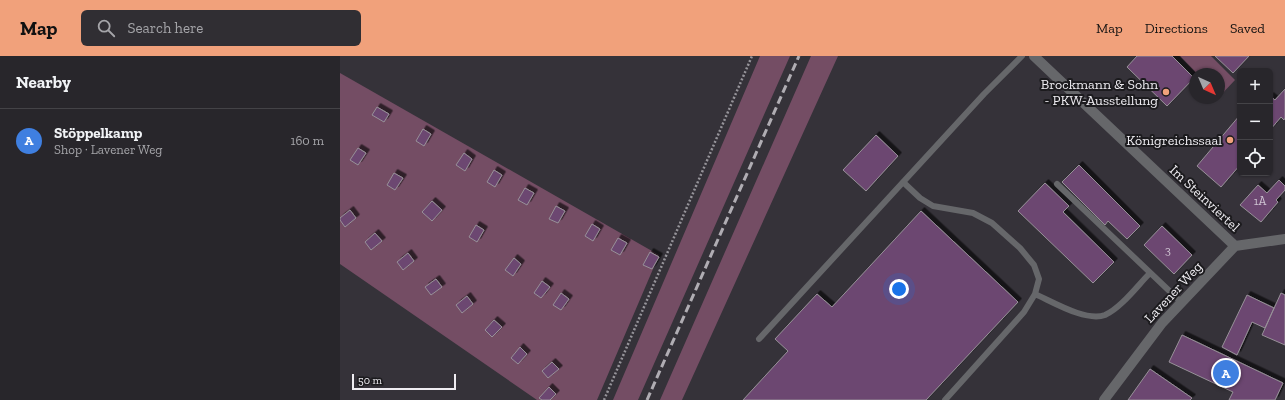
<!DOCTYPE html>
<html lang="en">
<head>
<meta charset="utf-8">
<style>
	:root { --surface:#28262b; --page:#302e33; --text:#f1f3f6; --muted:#a5a5a9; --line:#444347; --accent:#f1a17b }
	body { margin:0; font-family:"Zilla Slab",serif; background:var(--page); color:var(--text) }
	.controls { position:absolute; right:12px; top:12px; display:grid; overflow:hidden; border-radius:6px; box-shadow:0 1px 3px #0004 }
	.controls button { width:36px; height:36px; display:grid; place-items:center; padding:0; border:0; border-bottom:1px solid var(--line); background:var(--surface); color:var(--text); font:20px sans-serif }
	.compass { position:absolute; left:849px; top:12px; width:36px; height:36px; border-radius:50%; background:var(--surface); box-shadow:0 1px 3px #0004; rotate:136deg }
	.scale { position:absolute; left:12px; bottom:10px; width:104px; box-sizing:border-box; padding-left:4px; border:2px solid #efedf2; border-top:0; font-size:11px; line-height:14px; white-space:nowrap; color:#efedf2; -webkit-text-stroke:3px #1c1b1e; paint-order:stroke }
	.you { position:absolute; left:559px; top:233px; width:14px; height:14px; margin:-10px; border:3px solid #fff; border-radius:50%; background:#1a73e8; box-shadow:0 0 0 6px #1a73e833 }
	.badge { display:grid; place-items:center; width:26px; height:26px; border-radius:50%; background:var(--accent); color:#fff; font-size:13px; font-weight:700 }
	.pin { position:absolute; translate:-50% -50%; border:2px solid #fff; box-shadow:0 1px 4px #0006 }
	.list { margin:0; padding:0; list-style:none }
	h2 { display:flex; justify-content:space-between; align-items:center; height:52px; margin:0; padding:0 16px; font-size:17px }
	h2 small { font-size:13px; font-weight:400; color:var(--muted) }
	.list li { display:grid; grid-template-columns:26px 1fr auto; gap:12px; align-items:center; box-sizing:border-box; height:64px; padding:0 16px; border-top:1px solid var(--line) }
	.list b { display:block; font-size:15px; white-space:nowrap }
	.list p { margin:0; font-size:13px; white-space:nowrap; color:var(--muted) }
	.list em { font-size:13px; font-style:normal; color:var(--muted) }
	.icon { flex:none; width:22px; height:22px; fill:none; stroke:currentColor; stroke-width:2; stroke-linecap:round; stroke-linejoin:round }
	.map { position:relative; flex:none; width:945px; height:344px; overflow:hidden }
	header { display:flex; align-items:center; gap:24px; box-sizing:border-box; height:56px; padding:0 20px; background:var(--accent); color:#111 }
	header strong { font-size:19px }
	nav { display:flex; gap:22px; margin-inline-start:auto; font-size:14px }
	.search { width:280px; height:36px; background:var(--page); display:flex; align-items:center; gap:10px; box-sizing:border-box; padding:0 14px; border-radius:6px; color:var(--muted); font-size:15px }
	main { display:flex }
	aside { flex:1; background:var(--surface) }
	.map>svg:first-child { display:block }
	.green { fill:#744d64 }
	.building { fill:#6c4671; stroke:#979198; filter:url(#shadow) }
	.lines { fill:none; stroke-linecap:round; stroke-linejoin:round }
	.path { stroke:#96949a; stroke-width:2.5; stroke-dasharray:2 2; stroke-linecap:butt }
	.service { stroke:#66676a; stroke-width:6 }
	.minor { stroke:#66676a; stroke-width:10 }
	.rail { stroke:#b0adb3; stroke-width:3; stroke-dasharray:8 4; stroke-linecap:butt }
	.poi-dot { fill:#f1a17b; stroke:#1c1b1e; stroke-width:1.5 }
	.labels { text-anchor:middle; stroke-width:4; stroke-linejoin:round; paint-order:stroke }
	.number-label { font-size:12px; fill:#cec3d2 }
	.poi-label { font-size:14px; fill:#efedf2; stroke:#1c1b1e; text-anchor:end }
	.street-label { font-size:14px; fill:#efedf2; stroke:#1c1b1e }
</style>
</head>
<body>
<header>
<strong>Map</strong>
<div class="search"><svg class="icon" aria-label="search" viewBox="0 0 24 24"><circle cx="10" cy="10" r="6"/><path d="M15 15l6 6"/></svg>Search here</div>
<nav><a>Map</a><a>Directions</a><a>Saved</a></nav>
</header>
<main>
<aside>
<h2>Nearby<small></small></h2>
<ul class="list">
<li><span class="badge" style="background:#3f7fe0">A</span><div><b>Stöppelkamp</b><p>Shop · Lavener Weg</p></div><em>160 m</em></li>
</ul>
</aside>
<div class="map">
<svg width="945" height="344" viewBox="0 0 945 344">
	<defs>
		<filter id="shadow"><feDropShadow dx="3.5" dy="-3.5" stdDeviation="0" flood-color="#0009"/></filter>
	</defs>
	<rect width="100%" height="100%" fill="#353239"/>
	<path class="green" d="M420,0H450L298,344H273Z
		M471,0H498L342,344H320Z
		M840,0H871L895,24L879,41V18H857Z
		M0,17L319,199L257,344H197L0,208Z"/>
	<path class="building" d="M797,0H832L854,22L827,50L787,11Z
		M875,0H909L893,17Z
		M945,33V62L944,64L941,61L930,74V40L935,44Z
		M37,51L49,58L44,66L32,59Z
		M900,59V109L881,131L857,110Z
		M83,73L91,78L84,90L76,85Z
		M536,79L558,100L526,135L503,114Z
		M18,92L26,97L18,109L10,104Z
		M124,97L132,103L125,115L116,109Z
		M739,109L800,170L787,183L768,165L765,169L722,126Z
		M154,114L162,119L155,131L147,126Z
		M54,117L63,122L55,134L47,129Z
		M939,124L945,130V134L936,144L938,146L921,166L900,149L918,129L927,137Z
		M705,127L729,150L723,156L774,206L753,227L678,155Z
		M185,132L194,137L187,149L178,144Z
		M92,145L102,154L92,165L82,156Z
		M216,150L225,155L218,167L209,163Z
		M10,154L16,162L5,171L0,164V162Z
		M581,155L678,246L586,344H403L448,295L435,283L477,238L492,251Z
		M252,168L260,173L253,185L245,180Z
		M136,169L144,174L137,186L129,181Z
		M822,170L852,199L834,218L804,189Z
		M35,177L42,185L31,194L25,186Z
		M278,182L287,187L280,199L271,194Z
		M310,196L319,201L312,213L303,209Z
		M68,197L74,205L63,214L57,206Z
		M174,202L181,208L173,220L165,214Z
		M96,223L102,231L91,239L85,231Z
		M202,225L210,231L201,242L194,237Z
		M221,237L229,243L221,254L213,249Z
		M941,237L945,239V289L922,279Z
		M907,239L934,252L925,272L912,266L897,299L882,291Z
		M127,240L133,248L122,257L116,249Z
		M154,264L162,271L152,281L145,274Z
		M842,279L943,327L935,344H889L893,336L829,306Z
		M180,291L187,298L178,308L171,302Z
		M212,306L219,313L208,322L202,315Z
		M810,313L852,342L850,344H788Z
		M209,331L216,338L210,344H202L199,342Z"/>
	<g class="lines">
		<path class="path" d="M264,344L412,0"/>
		<path class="service" d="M563,126L580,142L593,150L633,157L652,167L680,192L694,209L699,223L695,238L684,256L605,344
			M717,128L841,246
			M695,238C713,246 746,266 765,259C781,252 798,229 810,217
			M419,283L644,38L682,0"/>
		<path class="minor" d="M694,0L895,190
			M764,344L822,267L895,190L945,183"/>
		<path class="rail" d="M307,344L459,0"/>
	</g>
	<g class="poi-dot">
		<circle cx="826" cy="36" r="4"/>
		<circle cx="890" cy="84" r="4"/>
	</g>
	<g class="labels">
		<g class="number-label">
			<text x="920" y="149">1A</text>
			<text x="828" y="198">3</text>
		</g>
		<g class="poi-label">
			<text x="818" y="33">Brockmann &amp; Sohn<tspan x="818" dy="16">- PKW-Ausstellung</tspan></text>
			<text x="882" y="89">Königreichssaal</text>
		</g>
		<g class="street-label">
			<text transform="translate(865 142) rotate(43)" y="5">Im Steinviertel</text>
			<text transform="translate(833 236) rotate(-47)" y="5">Lavener Weg</text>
		</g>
	</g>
</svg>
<div class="controls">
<button>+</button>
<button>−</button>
<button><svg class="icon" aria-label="locate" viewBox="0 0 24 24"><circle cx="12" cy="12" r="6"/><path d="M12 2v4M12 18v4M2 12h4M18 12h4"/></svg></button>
</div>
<svg class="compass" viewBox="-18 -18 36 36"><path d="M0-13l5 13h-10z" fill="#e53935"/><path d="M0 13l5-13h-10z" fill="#a5a5a9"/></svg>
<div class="scale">50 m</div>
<div class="you"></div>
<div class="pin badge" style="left:886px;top:317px;background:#3f7fe0">A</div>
</div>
</main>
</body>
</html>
